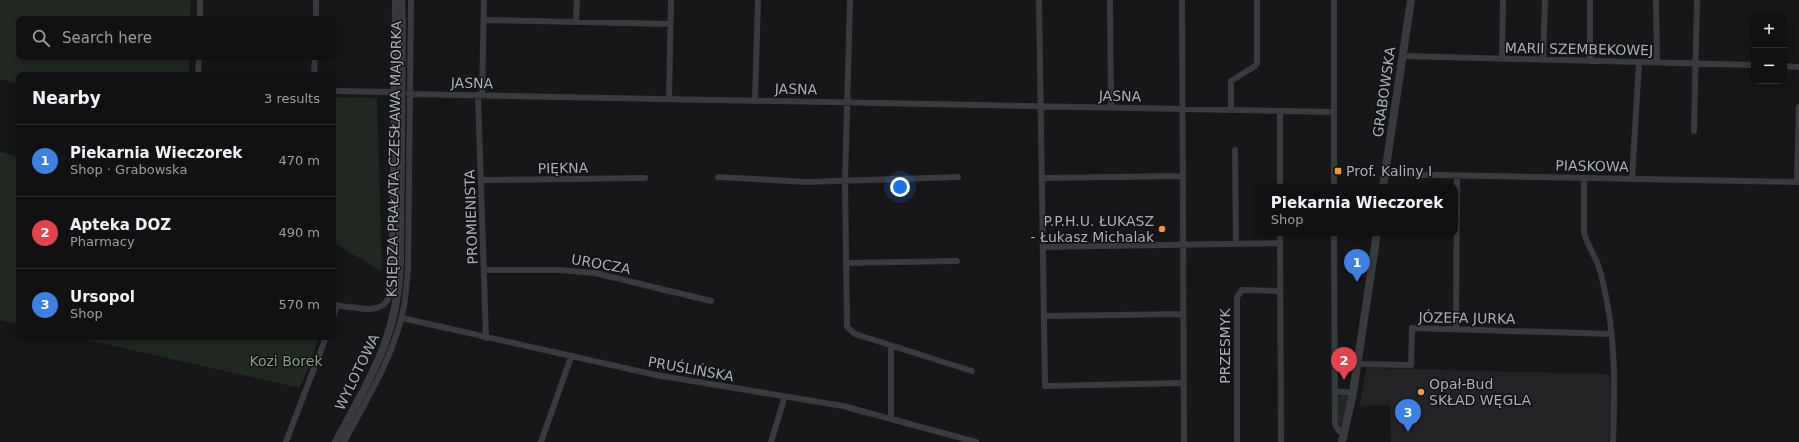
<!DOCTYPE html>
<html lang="en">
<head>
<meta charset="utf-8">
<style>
	:root { --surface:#111113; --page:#1a1a1c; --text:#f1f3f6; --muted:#9c9da0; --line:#303133; --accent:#ea993d }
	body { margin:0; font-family:"DejaVu Sans",sans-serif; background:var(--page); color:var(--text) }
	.controls { position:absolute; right:12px; top:12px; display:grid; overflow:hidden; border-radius:8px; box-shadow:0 2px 10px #0003 }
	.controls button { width:36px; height:36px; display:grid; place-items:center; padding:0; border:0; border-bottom:1px solid var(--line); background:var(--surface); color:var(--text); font:20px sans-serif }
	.you { position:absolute; left:900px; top:187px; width:14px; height:14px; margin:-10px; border:3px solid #fff; border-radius:50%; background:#1a73e8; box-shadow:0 0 0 6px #1a73e833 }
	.badge { display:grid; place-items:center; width:26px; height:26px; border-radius:50%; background:var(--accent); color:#fff; font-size:13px; font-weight:700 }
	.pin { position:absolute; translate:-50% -33px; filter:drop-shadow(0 1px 2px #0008) }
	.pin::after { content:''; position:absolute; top:21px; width:14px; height:12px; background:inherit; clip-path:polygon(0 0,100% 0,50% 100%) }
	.popup { position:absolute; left:1256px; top:184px; width:202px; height:52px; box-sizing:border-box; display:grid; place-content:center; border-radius:8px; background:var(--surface); filter:drop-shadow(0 1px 3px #0005); font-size:13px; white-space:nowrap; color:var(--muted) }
	.popup b { font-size:15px; color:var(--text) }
	.popup::after { content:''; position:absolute; left:50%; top:100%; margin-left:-8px; border:8px solid transparent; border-top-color:var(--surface) }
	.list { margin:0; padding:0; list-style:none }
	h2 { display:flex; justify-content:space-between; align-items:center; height:52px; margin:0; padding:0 16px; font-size:17px }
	h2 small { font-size:13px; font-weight:400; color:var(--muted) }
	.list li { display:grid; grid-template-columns:26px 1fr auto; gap:12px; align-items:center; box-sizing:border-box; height:72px; padding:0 16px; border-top:1px solid var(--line) }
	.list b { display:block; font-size:15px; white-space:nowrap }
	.list p { margin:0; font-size:13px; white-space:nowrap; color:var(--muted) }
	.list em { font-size:13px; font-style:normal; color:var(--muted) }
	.icon { flex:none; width:22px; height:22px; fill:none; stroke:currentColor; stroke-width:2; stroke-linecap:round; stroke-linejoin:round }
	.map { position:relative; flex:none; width:1799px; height:442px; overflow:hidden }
	.search { position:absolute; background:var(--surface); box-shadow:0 2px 10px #0003; left:16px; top:16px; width:320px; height:44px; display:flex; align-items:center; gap:10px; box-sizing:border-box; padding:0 14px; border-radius:8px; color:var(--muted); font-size:15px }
	.panel { position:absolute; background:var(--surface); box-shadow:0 2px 10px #0003; left:16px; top:72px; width:320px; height:268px; border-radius:8px }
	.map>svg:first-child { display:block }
	.built { fill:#232326 }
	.green { fill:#212821 }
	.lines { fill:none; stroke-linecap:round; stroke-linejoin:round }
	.minor { stroke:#383a3d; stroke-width:6 }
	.tertiary { stroke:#383a3d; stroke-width:8 }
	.poi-dot { fill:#ea993d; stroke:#121214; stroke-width:1.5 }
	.labels { text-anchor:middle; stroke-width:3; stroke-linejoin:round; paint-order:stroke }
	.street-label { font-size:14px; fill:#a9b0b8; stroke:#121214 }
	.poi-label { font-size:14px; fill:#a9b0b8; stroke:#121214; text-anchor:start }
	.park-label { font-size:14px; fill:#84a281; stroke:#121214 }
</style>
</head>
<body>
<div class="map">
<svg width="1799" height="442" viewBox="0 0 1799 442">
	<rect width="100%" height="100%" fill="#171719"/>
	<path class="built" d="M1366,368L1610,374L1612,405L1609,442H1391L1390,405L1360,406Z"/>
	<path class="green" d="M0,0H191L190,19H19V57H189V75H19V84L0,79Z
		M333,97L377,98L382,272L333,242Z
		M0,152L19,157V325L0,320Z
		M74,337H317L318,341L300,388Z
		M1340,395H1346L1348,398L1341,425L1338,423V397Z"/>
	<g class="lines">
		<path class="minor" d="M850,0L845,181L847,327L855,334L972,371
			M1039,0L1045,386L1183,383
			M1110,0L1111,107
			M1182,0L1184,442
			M1656,0L1657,63
			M200,19V0
			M316,19V0
			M484,20L670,24
			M576,22L577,0
			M1403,56L1754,65
			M1502,59L1503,0
			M1543,60L1545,0
			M1590,61V0
			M1784,66L1799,67
			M198,75L199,57
			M314,75L315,57
			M333,91L393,92
			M409,94L1334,112
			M478,95L486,338
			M482,95L484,0
			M669,99L671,0
			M755,100L758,0
			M1231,110V81L1255,66L1257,63V0
			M1280,111V187
			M1694,131L1697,0
			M1235,150L1236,243
			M1385,174L1799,182
			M718,177L807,182L958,177
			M1042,178L1182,176
			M1584,178V231C1585,240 1590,246 1593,254C1598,262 1601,273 1603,283C1616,335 1615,389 1613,442
			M1632,179L1639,63
			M482,180L645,178
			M1797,182L1799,107
			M1334,187V0
			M1280,233L1281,442
			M1334,233L1335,424L1339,431L1344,434
			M1043,247L1280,243
			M846,263L957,261
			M484,270H559L595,273L711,301
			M333,304C341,307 350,307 358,308C398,315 391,284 392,256L395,0
			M1044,316L1183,314
			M333,317L337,305
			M402,318L656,375L843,406L976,442
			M1456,329L1457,176
			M1357,364L1411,365L1412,328L1612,334
			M1335,391L1353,393
			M891,418V346
			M286,442L326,337
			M344,442C365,402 390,363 401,319C406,303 406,287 408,270L411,0
			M541,442L571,357
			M771,442L785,396
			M1237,442V297L1242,290L1280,291"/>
		<path class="tertiary" d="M1383,187L1411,0
			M336,442C369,380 398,337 400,264L402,21L401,0
			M1342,442L1353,393L1377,233"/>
	</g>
	<g class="poi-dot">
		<rect x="1334" y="167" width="8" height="8" rx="2"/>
		<circle cx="1162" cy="229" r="4"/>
		<circle cx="1421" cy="392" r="4"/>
	</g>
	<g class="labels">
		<g class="street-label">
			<text transform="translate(1579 49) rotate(1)" y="5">MARII SZEMBEKOWEJ</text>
			<text transform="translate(472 83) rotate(1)" y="5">JASNA</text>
			<text transform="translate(796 89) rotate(1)" y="5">JASNA</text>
			<text transform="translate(1384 92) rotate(-82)" y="5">GRABOWSKA</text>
			<text transform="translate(1120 96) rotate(1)" y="5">JASNA</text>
			<text transform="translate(394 159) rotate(-89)" y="5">KSIĘDZA PRAŁATA CZESŁAWA MAJORKA</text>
			<text transform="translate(1592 166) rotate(1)" y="5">PIASKOWA</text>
			<text transform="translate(563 168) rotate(-1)" y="5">PIĘKNA</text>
			<text transform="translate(471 217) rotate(-92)" y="5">PROMIENISTA</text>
			<text transform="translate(601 264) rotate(10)" y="5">UROCZA</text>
			<text transform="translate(1467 318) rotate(1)" y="5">JÓZEFA JURKA</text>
			<text transform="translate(1225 346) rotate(-90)" y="5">PRZESMYK</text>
			<text transform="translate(691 369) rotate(10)" y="5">PRUŚLIŃSKA</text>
			<text transform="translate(357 372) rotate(-64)" y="5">WYLOTOWA</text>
		</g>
		<g class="poi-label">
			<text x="1346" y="176">Prof. Kaliny I</text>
			<text x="1154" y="226" text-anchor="end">P.P.H.U. ŁUKASZ<tspan x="1154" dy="16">- Łukasz Michalak</tspan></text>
			<text x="1429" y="389">Opał-Bud<tspan x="1429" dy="16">SKŁAD WĘGLA</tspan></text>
		</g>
		<g class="park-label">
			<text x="286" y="366">Kozi Borek</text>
		</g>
	</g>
</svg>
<div class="controls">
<button>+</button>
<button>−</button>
</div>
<div class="you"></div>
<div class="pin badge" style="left:1357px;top:282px;background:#3f7fe0">1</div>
<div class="popup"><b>Piekarnia Wieczorek</b>Shop</div>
<div class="pin badge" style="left:1344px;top:380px;background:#e0444e">2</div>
<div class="pin badge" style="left:1408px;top:432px;background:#3f7fe0">3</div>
<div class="search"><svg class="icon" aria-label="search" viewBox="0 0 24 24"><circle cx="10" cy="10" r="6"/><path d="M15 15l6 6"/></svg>Search here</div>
<section class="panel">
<h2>Nearby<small>3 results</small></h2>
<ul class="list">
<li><span class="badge" style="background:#3f7fe0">1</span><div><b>Piekarnia Wieczorek</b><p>Shop · Grabowska</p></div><em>470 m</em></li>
<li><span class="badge" style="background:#e0444e">2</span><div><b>Apteka DOZ</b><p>Pharmacy</p></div><em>490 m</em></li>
<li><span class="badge" style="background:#3f7fe0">3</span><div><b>Ursopol</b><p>Shop</p></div><em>570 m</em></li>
</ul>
</section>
</div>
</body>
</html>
